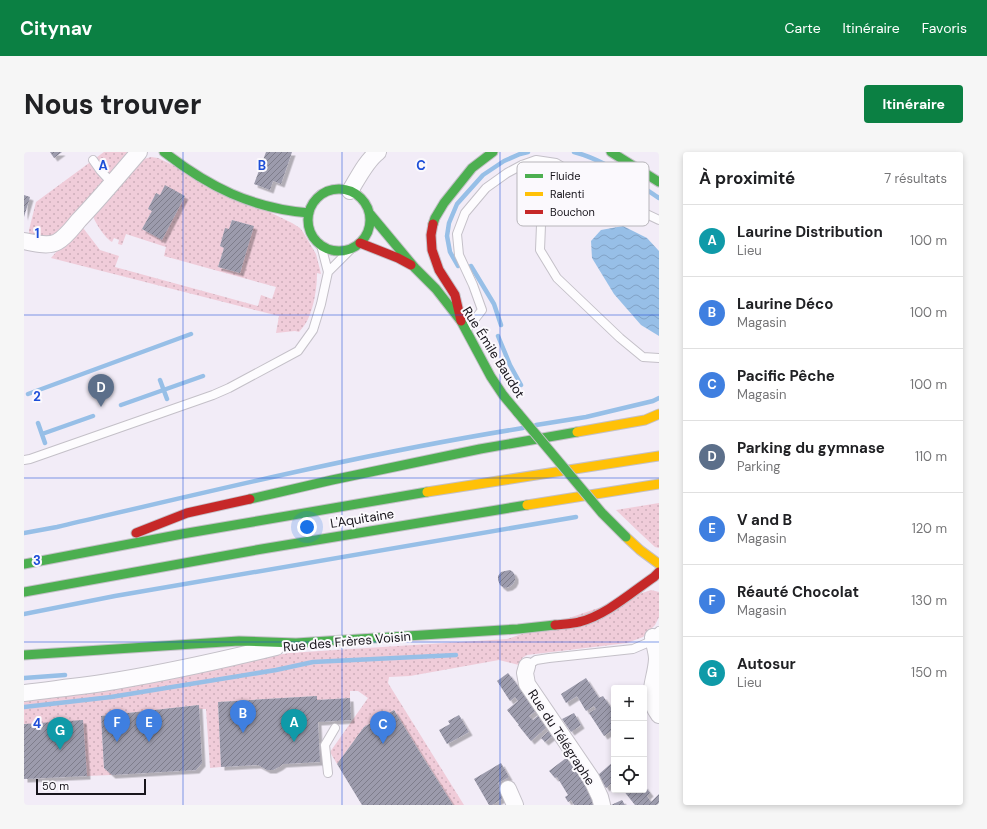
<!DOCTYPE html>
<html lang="fr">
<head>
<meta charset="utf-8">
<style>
	:root { --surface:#fff; --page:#f6f6f6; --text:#202124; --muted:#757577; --line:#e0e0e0; --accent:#0b8043 }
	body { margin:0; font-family:"DM Sans",sans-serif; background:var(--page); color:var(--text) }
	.controls { position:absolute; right:12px; bottom:12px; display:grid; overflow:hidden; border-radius:4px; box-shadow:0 2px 6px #0003 }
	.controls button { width:36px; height:36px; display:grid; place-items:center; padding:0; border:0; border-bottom:1px solid var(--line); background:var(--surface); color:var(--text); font:20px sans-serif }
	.scale { position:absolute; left:12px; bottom:10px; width:110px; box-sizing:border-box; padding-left:4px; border:2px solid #18151c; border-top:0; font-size:11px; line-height:14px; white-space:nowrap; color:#18151c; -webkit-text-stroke:3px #fbf9fd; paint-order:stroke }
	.you { position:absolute; left:283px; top:375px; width:14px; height:14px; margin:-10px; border:3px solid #fff; border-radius:50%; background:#1a73e8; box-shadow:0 0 0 6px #1a73e833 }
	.badge { display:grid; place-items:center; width:26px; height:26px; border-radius:50%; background:var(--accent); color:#fff; font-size:13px; font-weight:700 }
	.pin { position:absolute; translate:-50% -33px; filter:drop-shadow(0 1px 2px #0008) }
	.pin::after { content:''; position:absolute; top:21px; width:14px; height:12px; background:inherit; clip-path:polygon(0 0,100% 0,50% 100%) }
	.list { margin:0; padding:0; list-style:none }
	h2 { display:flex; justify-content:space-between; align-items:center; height:52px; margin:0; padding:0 16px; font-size:17px }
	h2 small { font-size:13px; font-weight:400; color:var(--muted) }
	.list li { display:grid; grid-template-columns:26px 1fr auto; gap:12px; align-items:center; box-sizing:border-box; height:72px; padding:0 16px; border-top:1px solid var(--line) }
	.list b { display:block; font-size:15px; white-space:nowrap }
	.list p { margin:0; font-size:13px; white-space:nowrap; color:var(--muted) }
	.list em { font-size:13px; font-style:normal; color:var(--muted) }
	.icon { flex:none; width:22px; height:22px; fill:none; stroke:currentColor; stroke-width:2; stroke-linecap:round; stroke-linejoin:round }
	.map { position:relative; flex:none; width:635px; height:653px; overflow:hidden; border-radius:4px }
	header { display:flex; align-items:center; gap:24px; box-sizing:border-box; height:56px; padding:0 20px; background:var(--accent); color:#fff }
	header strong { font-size:19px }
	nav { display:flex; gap:22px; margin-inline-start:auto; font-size:14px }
	.intro { display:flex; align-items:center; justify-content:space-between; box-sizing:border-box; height:96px; padding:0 24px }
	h1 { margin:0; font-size:28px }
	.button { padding:10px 18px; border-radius:4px; background:var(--accent); color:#fff; font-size:14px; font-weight:700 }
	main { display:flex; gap:24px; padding:0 24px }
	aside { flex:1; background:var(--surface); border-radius:4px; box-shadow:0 2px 6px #0003 }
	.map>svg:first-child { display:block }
	.grass { fill:url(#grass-dots); fill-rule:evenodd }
	.water { fill:url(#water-waves) }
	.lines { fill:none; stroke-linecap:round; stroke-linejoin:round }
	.stream { stroke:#97bfe7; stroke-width:4.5 }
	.building { fill:url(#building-hatch); filter:url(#shadow) }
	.lane-casing { stroke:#c4c0c8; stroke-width:10 }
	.street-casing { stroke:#c4c0c8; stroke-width:18 }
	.fast-casing { stroke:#c4c0c8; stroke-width:11 }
	.slow-casing { stroke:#c4c0c8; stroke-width:11 }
	.jam-casing { stroke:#c4c0c8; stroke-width:11 }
	.lane { stroke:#fdfcfe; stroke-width:8 }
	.street { stroke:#fdfcfe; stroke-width:16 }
	.fast { stroke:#4caf50; stroke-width:9 }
	.slow { stroke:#ffc107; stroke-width:9 }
	.jam { stroke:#c62828; stroke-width:9 }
	.fast-bridge-casing { stroke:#c4c0c8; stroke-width:11; stroke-linecap:butt }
	.fast-bridge { stroke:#4caf50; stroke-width:9 }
	.grid { fill:none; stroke:#1d4ed8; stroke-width:1; stroke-opacity:0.55 }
	.labels { text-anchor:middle; stroke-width:4; stroke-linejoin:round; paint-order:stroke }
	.street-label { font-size:13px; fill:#18151c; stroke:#fbf9fd }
	.key { fill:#fbf9fd; stroke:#b7b5ba; stroke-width:1 }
	.key-label { font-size:11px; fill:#18151c }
	.grid-label { font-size:13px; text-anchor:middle; font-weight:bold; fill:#1d4ed8; stroke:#fbf9fd; stroke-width:4; stroke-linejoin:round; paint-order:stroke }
</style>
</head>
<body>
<header>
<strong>Citynav</strong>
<nav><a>Carte</a><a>Itinéraire</a><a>Favoris</a></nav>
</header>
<div class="intro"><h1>Nous trouver</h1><a class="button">Itinéraire</a></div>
<main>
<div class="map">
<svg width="635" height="653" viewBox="0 0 635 653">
	<defs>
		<pattern id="grass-dots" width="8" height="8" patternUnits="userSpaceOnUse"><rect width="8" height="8" fill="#f0ccd9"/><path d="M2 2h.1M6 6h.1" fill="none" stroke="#cdaeba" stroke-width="1.8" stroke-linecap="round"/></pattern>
		<pattern id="water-waves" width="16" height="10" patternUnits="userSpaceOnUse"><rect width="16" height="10" fill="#97bfe7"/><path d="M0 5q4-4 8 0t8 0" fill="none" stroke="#81a3c6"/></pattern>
		<pattern id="building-hatch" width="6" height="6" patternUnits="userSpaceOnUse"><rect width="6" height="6" fill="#9c9bac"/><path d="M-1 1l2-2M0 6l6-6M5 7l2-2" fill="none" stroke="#7e7d8b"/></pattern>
		<filter id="shadow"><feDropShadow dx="3.5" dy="3.5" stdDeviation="0" flood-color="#0004"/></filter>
	</defs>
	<rect width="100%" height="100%" fill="#f2ecf7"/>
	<path class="grass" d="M80,0H108L36,81L24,87L5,84V78L12,50Z
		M127,5L134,6L268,71L276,76L279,80L292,102L297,122L293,121C293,136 290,154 284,167C282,172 278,176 275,180L271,179L252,181L255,164L27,106L56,72L76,98L95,104L91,115L234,154L237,143L248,147L252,135L140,104L142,95L102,82L98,93L94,92L95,88L90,86L88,90C82,87 71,71 69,64L114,11L120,7ZM141,34L161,44L138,87L118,77L128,59L124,57L132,41L136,43ZM208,68L229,74L216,121L194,115L200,96L196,94L201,77H205Z
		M635,351V396L631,395L617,382L592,358Z
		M627,438L635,440V465L631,473L619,485L603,491L503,503L498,506L499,514L475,508L386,524L365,525L364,531L440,653H429L370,558L340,575L313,612L306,600L344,546L334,539H326V546L293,548L292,544L194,550L197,615L186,616L182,557H175V553L77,564L80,616L88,623L63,624L0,572V546L265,501L483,487Z"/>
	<path class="water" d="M599,74L623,86L635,99V184L617,173L590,142L568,106L567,89L577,78Z"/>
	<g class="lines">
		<path class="stream" d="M550,0C581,8 609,29 635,46
			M434,114L426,100L423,84L425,71L433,52L459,23L480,9L496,2L504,0
			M447,114L470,152L477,173
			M474,184L486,213L497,233
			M136,228L143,247
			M4,242L167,182
			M97,253L179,224
			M14,271L21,291
			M512,273L562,265L629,249L635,246
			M18,282L69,264
			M0,381L33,375C187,339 342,301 499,276
			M0,462L91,444L552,365
			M0,526L41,523
			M0,555L87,545L252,518L289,510L432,503"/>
	</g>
	<path class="building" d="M26,0H38L30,6Z
		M242,0H268L257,32L249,29L246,38L230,32Z
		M141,33L161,44L138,88L118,77L128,59L124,57L132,41L136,43Z
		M0,43L6,45L0,65Z
		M208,68L230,74L216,121L194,115L200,96L196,94L201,76L205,77Z
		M486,418L489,420L491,424V428L489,432L485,435L480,436L476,433L474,428V424L477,420L481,419Z
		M484,521L513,558L505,564L509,568L515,563L524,574L507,589L494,573H495L483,558L494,549L491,545L486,549L473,529Z
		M562,526L575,546L579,544L590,560V568L588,569L590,572V577L580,584L565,561L572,557L570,554L562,559L553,544L542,551L537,542Z
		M293,544V548L326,546L327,568L294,570L296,610L259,612L255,615L249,618H243L234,613L197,615L194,550Z
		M175,553L178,611L172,618L88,623L80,616L77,564Z
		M370,558L401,609L429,653H338L313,612L340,575Z
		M550,561L557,573L547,580L538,567Z
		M435,563L445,580L423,592L415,578L426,572L424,569Z
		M59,568L63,624L0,627V572Z
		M527,577L531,582L521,590L517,586Z
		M546,603L560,622L556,625L573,652L571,653H550L547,648L544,650L541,645L544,643L533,625L531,626L525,619Z
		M590,609V629L582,636L574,623Z
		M477,611L485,625L474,631L481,645L468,653H465L450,627Z
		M620,633L626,641L623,644L627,650L635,642V653H611L599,638H620Z
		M598,648L601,653H587Z"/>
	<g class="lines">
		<defs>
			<path id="lane" d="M69,8L76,18L88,31
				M498,13L517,25L524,35L526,48L517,73L516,98L533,126L596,186L619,205L635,206
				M304,120L327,97
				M443,177L458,158L449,133L435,103L433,82L441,61L462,36L483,21L498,13L512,8L532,11L597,50L635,68
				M0,308L6,307L189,243L205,236L274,199L289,178L297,152L304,120L297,93
				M503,514L512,508L525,506L609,497L623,491L635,479
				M304,621L301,593L311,576"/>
			<path id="street" d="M326,39C334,26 342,9 354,0
				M0,89C10,91 24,95 33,90C42,85 49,75 55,68C76,46 95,23 115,0
				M629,485C630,492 633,500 633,507C632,529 620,543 635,563
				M503,514L501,521L503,532L567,626L576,645L578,653
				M0,541C30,537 61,534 91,529C145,520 199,508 252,495
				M484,637L491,653"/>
			<path id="fast" d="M140,0C185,35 227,56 285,61
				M587,0L635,30
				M284 68a31 31 0 1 1 62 0a31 31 0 1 1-62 0Z
				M346,62L391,116L412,137L437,169L467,225L479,243L494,261
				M409,72L411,66L420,51L448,16L469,0
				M226,347L308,328L456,297L553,280
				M0,412L158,382L403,340
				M0,440L238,397L503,353
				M272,491L494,477L531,473
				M0,503L215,489L272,491"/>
			<path id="slow" d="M553,280L621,268L635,262
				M403,340L635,304
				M503,353L635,332
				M602,385L616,398L635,412"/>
			<path id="jam" d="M409,72L407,83L408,98L415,118L431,143L437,169
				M336,91L374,106L387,113
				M112,381L163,361L226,347
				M531,473C539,472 548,472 555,470C581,464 608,440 630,425L635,420"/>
		</defs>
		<use href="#lane" class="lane-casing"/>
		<use href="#street" class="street-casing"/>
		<use href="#fast" class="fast-casing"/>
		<use href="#slow" class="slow-casing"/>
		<use href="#jam" class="jam-casing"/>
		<use href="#lane" class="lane"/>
		<use href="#street" class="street"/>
		<use href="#fast" class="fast"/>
		<use href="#slow" class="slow"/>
		<use href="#jam" class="jam"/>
		<defs>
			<path id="fast-bridge" d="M494,261L578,361L602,385"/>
		</defs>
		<use href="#fast-bridge" class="fast-bridge-casing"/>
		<use href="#fast-bridge" class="fast-bridge"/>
	</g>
	<path class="grid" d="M159,0V653M318,0V653M476,0V653M0,163H635M0,326H635M0,490H635"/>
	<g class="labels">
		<g class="street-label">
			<text transform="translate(470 200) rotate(58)" y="5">Rue Émile Baudot</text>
			<text transform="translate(338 366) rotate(-9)" y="5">L'Aquitaine</text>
			<text transform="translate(323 489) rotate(-5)" y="5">Rue des Frères Voisin</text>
			<text transform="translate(538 585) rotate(57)" y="5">Rue du Télégraphe</text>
		</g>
	</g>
	<rect x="493" y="10" width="132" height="64" rx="6" class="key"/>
	<rect x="501" y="22" width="18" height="4" fill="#4caf50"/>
	<rect x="501" y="40" width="18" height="4" fill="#ffc107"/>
	<rect x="501" y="58" width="18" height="4" fill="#c62828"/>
	<g class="key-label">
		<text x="526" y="28">Fluide</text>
		<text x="526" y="46">Ralenti</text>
		<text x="526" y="64">Bouchon</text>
	</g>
	<g class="grid-label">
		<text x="79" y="18">A</text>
		<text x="238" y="18">B</text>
		<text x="397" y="18">C</text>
		<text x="13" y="86">1</text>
		<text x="13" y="249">2</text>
		<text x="13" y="413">3</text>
		<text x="13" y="576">4</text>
	</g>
</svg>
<div class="controls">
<button>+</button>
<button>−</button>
<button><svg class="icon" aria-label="locate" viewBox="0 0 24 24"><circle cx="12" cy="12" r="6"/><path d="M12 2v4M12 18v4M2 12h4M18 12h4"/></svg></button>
</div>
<div class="scale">50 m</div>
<div class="you"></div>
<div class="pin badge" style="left:270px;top:590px;background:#0f9aa8">A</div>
<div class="pin badge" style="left:219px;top:581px;background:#3f7fe0">B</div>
<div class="pin badge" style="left:359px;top:592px;background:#3f7fe0">C</div>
<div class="pin badge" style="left:77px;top:255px;background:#5c6f8a">D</div>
<div class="pin badge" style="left:125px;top:590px;background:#3f7fe0">E</div>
<div class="pin badge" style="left:93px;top:590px;background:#3f7fe0">F</div>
<div class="pin badge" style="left:36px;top:598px;background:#0f9aa8">G</div>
</div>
<aside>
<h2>À proximité<small>7 résultats</small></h2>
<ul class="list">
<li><span class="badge" style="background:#0f9aa8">A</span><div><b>Laurine Distribution</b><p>Lieu</p></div><em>100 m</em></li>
<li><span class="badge" style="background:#3f7fe0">B</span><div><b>Laurine Déco</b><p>Magasin</p></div><em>100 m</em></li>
<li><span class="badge" style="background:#3f7fe0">C</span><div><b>Pacific Pêche</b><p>Magasin</p></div><em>100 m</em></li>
<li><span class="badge" style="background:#5c6f8a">D</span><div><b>Parking du gymnase</b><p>Parking</p></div><em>110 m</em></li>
<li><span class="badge" style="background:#3f7fe0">E</span><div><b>V and B</b><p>Magasin</p></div><em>120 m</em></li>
<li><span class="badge" style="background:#3f7fe0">F</span><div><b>Réauté Chocolat</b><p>Magasin</p></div><em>130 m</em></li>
<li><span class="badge" style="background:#0f9aa8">G</span><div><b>Autosur</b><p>Lieu</p></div><em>150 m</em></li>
</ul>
</aside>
</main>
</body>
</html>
